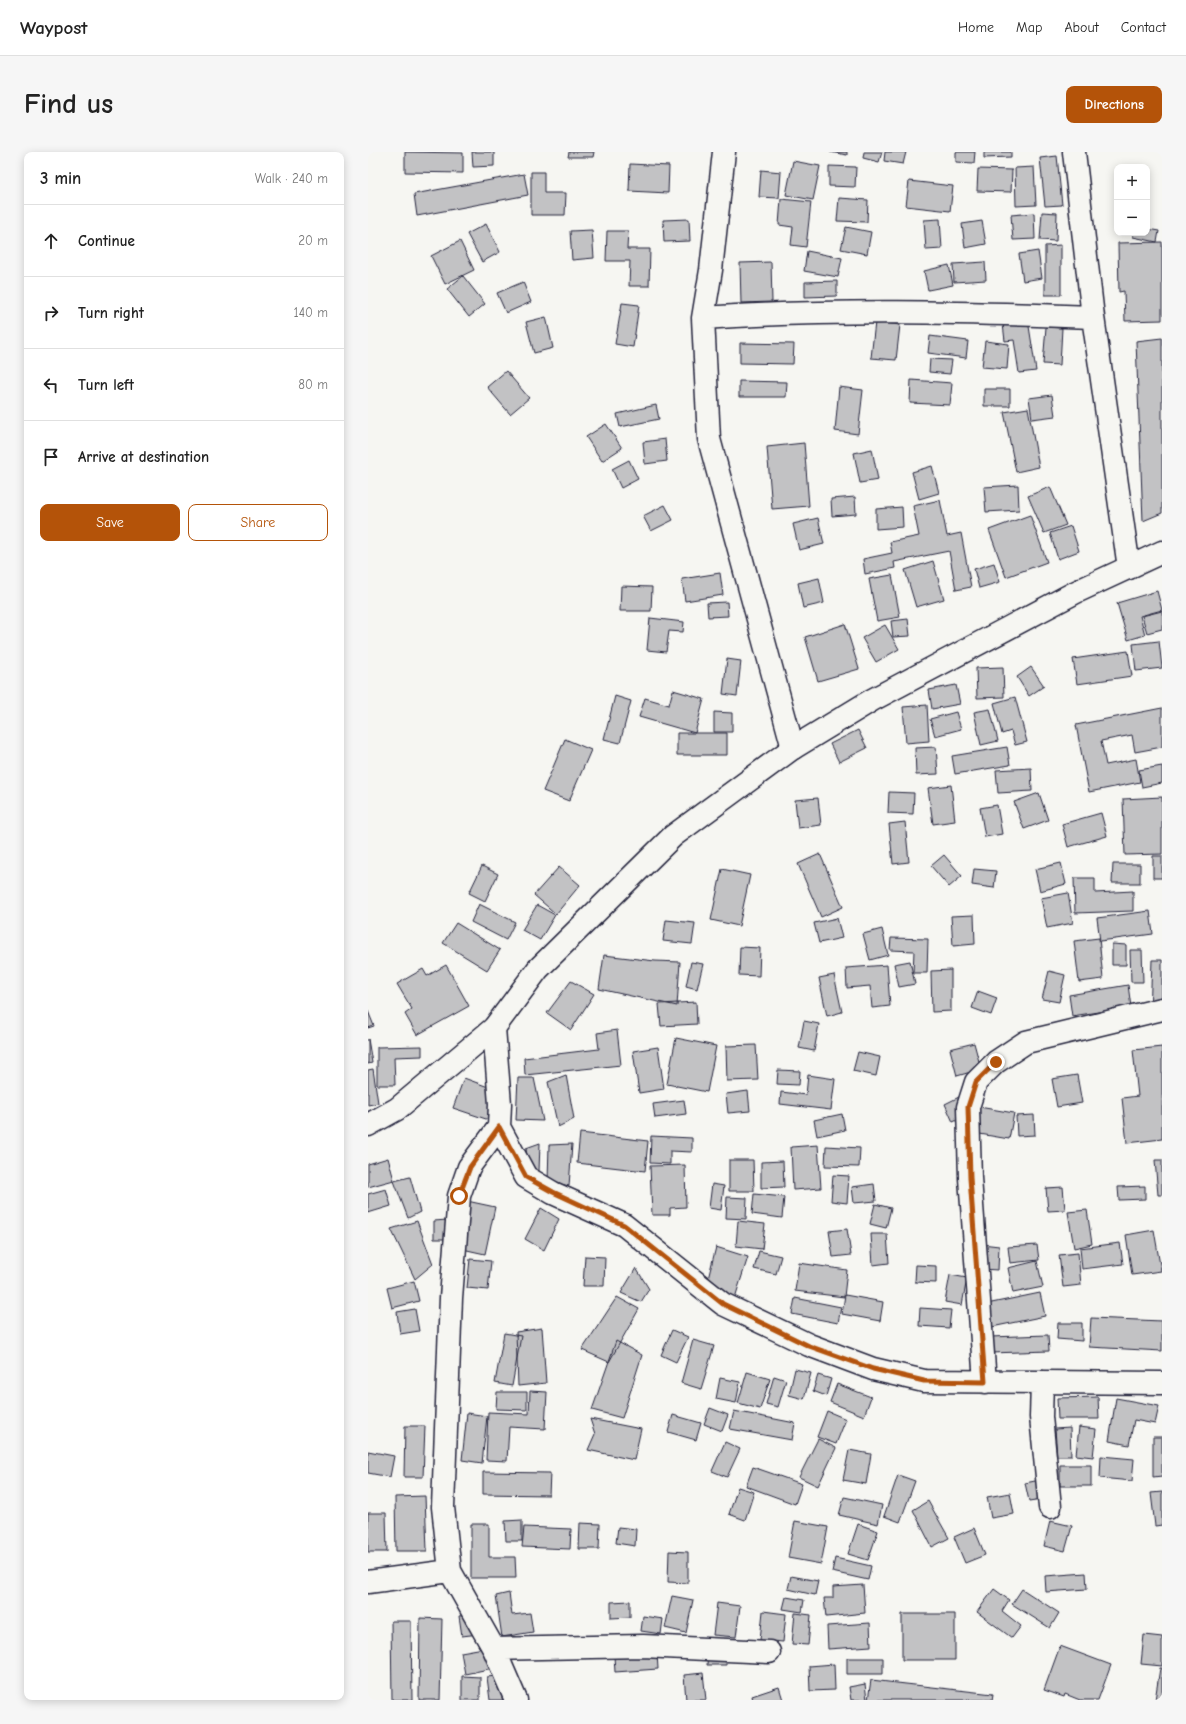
<!DOCTYPE html>
<html lang="en">
<head>
<meta charset="utf-8">
<style>
	:root { --surface:#fff; --page:#f6f6f6; --text:#222; --muted:#767676; --line:#e0e0e0; --accent:#b45309 }
	body { margin:0; font-family:"Comic Neue",sans-serif; background:var(--page); color:var(--text) }
	.controls { position:absolute; right:12px; top:12px; display:grid; overflow:hidden; border-radius:8px; box-shadow:0 2px 10px #0003 }
	.controls button { width:36px; height:36px; display:grid; place-items:center; padding:0; border:0; border-bottom:1px solid var(--line); background:var(--surface); color:var(--text); font:20px sans-serif }
	.stop { position:absolute; width:12px; height:12px; margin:-9px; border:3px solid #b45309; border-radius:50%; background:#fff }
	.stop.end { background:#b45309; border-color:#fff; box-shadow:0 1px 4px #0008 }
	.list { margin:0; padding:0; list-style:none }
	h2 { display:flex; justify-content:space-between; align-items:center; height:52px; margin:0; padding:0 16px; font-size:17px }
	h2 small { font-size:13px; font-weight:400; color:var(--muted) }
	.list li { display:grid; grid-template-columns:26px 1fr auto; gap:12px; align-items:center; box-sizing:border-box; height:72px; padding:0 16px; border-top:1px solid var(--line) }
	.list b { display:block; font-size:15px; white-space:nowrap }
	.list em { font-size:13px; font-style:normal; color:var(--muted) }
	.actions { display:flex; gap:8px; padding:12px 16px }
	.actions a { flex:1; padding:9px 0; border:1px solid var(--accent); border-radius:8px; text-align:center; font-size:14px; color:var(--accent) }
	.actions .main { background:var(--accent); color:#fff }
	.icon { flex:none; width:22px; height:22px; fill:none; stroke:currentColor; stroke-width:2; stroke-linecap:round; stroke-linejoin:round }
	.map { position:relative; flex:none; width:794px; height:1548px; overflow:hidden; border-radius:8px }
	header { display:flex; align-items:center; gap:24px; box-sizing:border-box; height:56px; padding:0 20px; background:var(--surface); border-bottom:1px solid var(--line) }
	header strong { font-size:19px }
	nav { display:flex; gap:22px; margin-inline-start:auto; font-size:14px }
	.intro { display:flex; align-items:center; justify-content:space-between; box-sizing:border-box; height:96px; padding:0 24px }
	h1 { margin:0; font-size:28px }
	.button { padding:10px 18px; border-radius:8px; background:var(--accent); color:#fff; font-size:14px; font-weight:700 }
	main { display:flex; gap:24px; padding:0 24px }
	aside { flex:1; background:var(--surface); border-radius:8px; box-shadow:0 2px 10px #0003 }
	.map>svg:first-child { display:block }
	.building { fill:#c2c2c4; stroke:#22223b }
	.lines { fill:none; stroke-linecap:round; stroke-linejoin:round }
	.street-casing { stroke:#22223b; stroke-width:25 }
	.secondary-casing { stroke:#22223b; stroke-width:25 }
	.street { stroke:#f6f6f2; stroke-width:22 }
	.secondary { stroke:#f6f6f2; stroke-width:22 }
	.route { stroke:#b45309; stroke-width:5 }
</style>
</head>
<body>
<header>
<strong>Waypost</strong>
<nav><a>Home</a><a>Map</a><a>About</a><a>Contact</a></nav>
</header>
<div class="intro"><h1>Find us</h1><a class="button">Directions</a></div>
<main>
<aside>
<h2>3 min<small>Walk · 240 m</small></h2>
<ul class="list">
<li><svg class="icon" aria-label="ahead" viewBox="0 0 24 24"><path d="M12 20V5M6 11l6-6 6 6"/></svg><div><b>Continue</b></div><em>20 m</em></li>
<li><svg class="icon" aria-label="right" viewBox="0 0 24 24"><path d="M7 20v-9h11M14 6l5 5-5 5"/></svg><div><b>Turn right</b></div><em>140 m</em></li>
<li><svg class="icon" aria-label="left" viewBox="0 0 24 24"><path d="M17 20v-9H6M10 6l-5 5 5 5"/></svg><div><b>Turn left</b></div><em>80 m</em></li>
<li><svg class="icon" aria-label="arrive" viewBox="0 0 24 24"><path d="M6 21V4h12l-3 4 3 4H6"/></svg><div><b>Arrive at destination</b></div></li>
</ul>
<div class="actions"><a class="main">Save</a><a>Share</a></div>
</aside>
<div class="map">
<svg width="794" height="1548" viewBox="0 0 794 1548">
	<rect width="100%" height="100%" fill="#f6f6f2"/>
	<filter id="ink" filterUnits="userSpaceOnUse"><feTurbulence type="fractalNoise" baseFrequency=".025" numOctaves="2"/><feDisplacementMap in="SourceGraphic" scale="8" xChannelSelector="R" yChannelSelector="G"/><feConvolveMatrix kernelMatrix="1 2 1 2 8 2 1 2 1" color-interpolation-filters="sRGB"/></filter>
	<g filter="url(#ink)">
		<path class="building" d="M37,0L95,1V21L37,20Z
			M104,0H126V14L105,15Z
			M201,0H226L225,5H200Z
			M462,0H479V3Z
			M496,0H514L511,10L495,6Z
			M517,0H538L535,12L516,9Z
			M588,0H607L606,11L588,10Z
			M616,0H643V5L616,6Z
			M689,4L694,53L677,54L672,6Z
			M425,9L452,14L445,48L418,43Z
			M262,12L301,14L300,41L261,39Z
			M461,14L488,15L487,35L461,34Z
			M666,15L668,53L648,54L647,16Z
			M610,17L644,18L643,40L609,39Z
			M393,18L413,20L411,46L391,45Z
			M163,20H176V41H198L197,63H163Z
			M156,22L160,43L49,64L46,42Z
			M541,29L585,34L582,59L538,54Z
			M471,46L500,48L499,70L469,69Z
			M413,47L443,50L438,95L423,93L425,75L411,73Z
			M674,60L689,61L688,89L672,88Z
			M666,61L667,87L645,88L643,63Z
			M321,67L322,89L296,90L295,68Z
			M572,67L574,97L558,98L556,68Z
			M614,69L618,92L597,96L594,72Z
			M118,72L132,100L114,110L99,82Z
			M478,75L503,80L499,102L473,97Z
			M779,77L791,79L789,90L765,85V81H779Z
			M224,78L226,106L204,108L202,79Z
			M239,79H260L259,97H282L281,134H261L262,109H238Z
			M92,89L106,118L77,132L63,104Z
			M794,90V168L757,169L756,139L751,140L750,91Z
			M693,93V143H677V94Z
			M439,99L474,106L470,125L436,119Z
			M670,99L674,126L655,129L651,102Z
			M403,110L404,150L373,151L372,111Z
			M617,110L618,128L586,130L585,112Z
			M581,113L585,133L560,138L556,119Z
			M95,124L117,152L101,165L79,137Z
			M469,129V144L437,145V130Z
			M155,130L163,150L138,161L129,141Z
			M254,151L271,153L265,195L247,192Z
			M178,165L185,196L166,201L158,170Z
			M660,168L668,219L651,221L646,188L637,189L635,172Z
			M507,170L532,173L528,208L503,206Z
			M678,175L694,176L692,213L675,212Z
			M562,184L600,189L598,206L560,201Z
			M794,186V361L775,369L768,189Z
			M617,189L641,192L639,217L614,215Z
			M372,191L426,192L425,212L372,211Z
			M562,207L584,208L582,222L561,220Z
			M138,219L161,246L142,262L119,235Z
			M543,228L584,231L582,253L542,251Z
			M371,229L419,230L418,245H371Z
			M471,235L495,238L490,282L467,279Z
			M616,237H642V254H616Z
			M684,243L687,264L664,267L661,246Z
			M288,253L291,267L252,275L249,262Z
			M660,256L671,315L648,320L636,260Z
			M238,272L254,296L234,309L218,285Z
			M297,287L299,309L277,312L275,290Z
			M436,291L441,354L404,357L399,295Z
			M504,297L510,328L492,331L486,301Z
			M261,308L270,327L253,336L244,317Z
			M564,314L571,341L551,347L544,320Z
			M650,333L651,358L618,360L616,335Z
			M682,335L698,373L676,381L660,344Z
			M487,345L488,362L464,364L463,347Z
			M572,348L579,384L593,381L603,435L588,438L581,399L526,410L527,416L497,422L495,407L524,401L522,390L551,384L545,354Z
			M297,353L305,368L283,379L275,364Z
			M534,355L535,375L508,377V357Z
			M662,363L679,410L638,425L621,378Z
			M450,366L456,392L431,398L425,372Z
			M703,374L711,399L690,407L682,381Z
			M565,409L576,447L548,455L537,418Z
			M626,411L632,430L611,436L606,417Z
			M352,421L355,443L317,449L314,427Z
			M524,423L532,465L509,469L501,427Z
			M451,426L456,451L435,456L430,431Z
			M253,434L284,435L283,459H252Z
			M789,439L794,458L772,464L777,483L760,488L749,451Z
			M359,450L360,464L340,465L339,451Z
			M794,459V477L779,481L774,464Z
			M282,466L316,470L315,480L301,479L298,500L279,498Z
			M540,467L542,484L525,485L523,469Z
			M477,472L491,517L450,529L437,485Z
			M517,473L531,497L508,510L494,486Z
			M791,489L794,516L768,519L765,492Z
			M760,499L764,524L709,532L705,507Z
			M359,507L373,509L369,544L355,542Z
			M635,515L636,545L609,546L608,516Z
			M663,515L676,534L661,544L649,525Z
			M588,533L592,552L564,557L561,538Z
			M305,538L336,547L327,581L271,565L277,546L301,553Z
			M247,544L263,549L252,591L236,587Z
			M647,545L659,590L647,593L643,579L634,582L626,551Z
			M559,553L561,589L538,591L535,555Z
			M794,556V595L767,600L764,583L733,589L738,613L768,607L772,630L721,640L708,573Z
			M622,557L630,589L613,593L606,560Z
			M346,560L364,561V580H346Z
			M588,560L593,577L567,584L562,567Z
			M490,578L499,596L471,610L462,592Z
			M309,581H359V603H309Z
			M197,587L223,598L201,649L175,639Z
			M568,595L570,622L548,623L547,596Z
			M639,595L642,613L587,622L584,604Z
			M794,614V631L774,635L771,618Z
			M663,616L664,639L630,641L628,618Z
			M583,633L587,669L565,672L560,636Z
			M521,640L546,641L545,662L520,661Z
			M671,641L680,668L656,677L646,650Z
			M794,645V702L757,703L755,647Z
			M450,646L453,673L430,676L427,648Z
			M629,653L634,682L617,685L612,656Z
			M733,661L739,684L700,695L694,672Z
			M537,670L541,710L525,712L521,672Z
			M452,702L475,755L453,765L430,712Z
			M576,703L594,724L581,735L563,714Z
			M785,704H794V726H785Z
			M693,711L698,732L672,739L667,717Z
			M745,712H772V731H744Z
			M114,714L130,722L117,749L101,741Z
			M191,715L212,733L188,762L166,743Z
			M354,717L382,723L371,774L343,768Z
			M606,717L628,719L626,736L604,733Z
			M706,726H727V741L765,739V759L707,761Z
			M700,741L705,771L679,776L673,746Z
			M111,752L147,770L138,788L103,770Z
			M169,753L187,763L172,788L154,778Z
			M782,759L785,782L732,789L729,766Z
			M606,763L607,792L585,794L583,764Z
			M469,766L474,786L451,791L446,771Z
			M298,768L327,771L324,792L295,789Z
			M88,771L132,798L119,818L75,791Z
			M514,777L520,803L502,808L495,782Z
			M523,786L560,787L559,821H545L546,799L522,798Z
			M731,786L735,827L711,830L706,789Z
			M744,792L758,793V813H744Z
			M372,795L392,796L391,824L371,823Z
			M762,798H774L775,830H763Z
			M236,803L287,809L312,810L309,854L231,837Z
			M784,808H794V861H782Z
			M542,809L547,832L531,835L526,812Z
			M323,810L335,812L329,837L318,834Z
			M78,813L101,854L49,883L37,862L44,857L29,832L55,817L59,824Z
			M519,813L522,854L504,856L502,834L479,836L478,816Z
			M583,818V859L564,860L563,819Z
			M681,819L697,823L691,850L674,847Z
			M466,823L474,860L459,864L451,826Z
			M203,829L226,842L203,878L179,861Z
			M760,833L763,855L704,864L701,843Z
			M610,839L629,846L623,863L604,856Z
			M328,850L329,872L293,874L291,852Z
			M0,859L6,874L0,876Z
			M436,869L451,872L446,899L431,896Z
			M249,878L253,913L157,923L156,906L231,897L229,881Z
			M308,886L348,894L339,940L299,932Z
			M0,887L4,911L0,912Z
			M606,891L613,917L589,924L582,897Z
			M388,893L390,928L359,929L358,894Z
			M54,894V904L26,905L27,933H9V895Z
			M290,895L296,937L271,941L265,899Z
			M794,895V987L759,991L754,946L770,944L765,898Z
			M490,900L512,905L508,924L485,919Z
			M5,917L10,951L0,953V918Z
			M410,918L432,919L431,933L409,932Z
			M198,923L206,967L190,975L180,930Z
			M440,923L467,927L463,958L412,952L413,940L438,943Z
			M709,923L714,951L689,955L684,927Z
			M96,926L131,939L121,968L85,956Z
			M150,926H166L175,969L148,968Z
			M380,939L382,959L360,961L358,942Z
			M591,945L600,963L585,970L577,952Z
			M316,948L318,962L287,966L285,952Z
			M611,955L646,961L641,987L606,981Z
			M474,962L477,978L449,984L446,968Z
			M666,963L667,983L649,984L648,964Z
			M212,981L280,989L277,1019L209,1011Z
			M283,984L324,986V1000L302,999V1012L282,1011Z
			M172,991L171,1019L160,1016L158,996Z
			M204,992L201,1034L180,1029L181,993Z
			M450,993L453,1036L425,1038L423,995Z
			M458,994L492,996L491,1015L457,1014Z
			M20,1006L26,1028L0,1035V1012Z
			M361,1008H385L386,1039H361Z
			M787,1008H794V1043H790Z
			M415,1009L416,1035L393,1036V1010Z
			M317,1013L318,1055L302,1056V1063H284L282,1014Z
			M465,1023L481,1024L479,1051L463,1049Z
			M42,1025L52,1060L40,1066L26,1029Z
			M344,1032L356,1034L353,1058L341,1056Z
			M506,1032L508,1049L486,1051L484,1035Z
			M777,1034V1047L751,1048L750,1035Z
			M695,1035L697,1058L680,1059L678,1036Z
			M18,1037L23,1054L0,1061V1042Z
			M386,1042L416,1045L414,1066L384,1062Z
			M359,1045L379,1046L378,1067L358,1066Z
			M99,1049L127,1055L117,1102L90,1096Z
			M507,1052L523,1056L518,1076L502,1072Z
			M173,1056L191,1067L176,1098L157,1087Z
			M719,1058L724,1092L706,1096L700,1060Z
			M79,1068V1087H66V1069Z
			M49,1069L65,1112L47,1127L23,1077Z
			M370,1069L397,1072L394,1097L368,1094Z
			M479,1077L483,1103L465,1105L461,1079Z
			M786,1078L793,1119L764,1123L758,1083Z
			M503,1082H519L521,1111L505,1113Z
			M752,1091L755,1112L714,1117L712,1096Z
			M614,1092L631,1094L630,1118L613,1117Z
			M669,1093L671,1108L642,1111L640,1095Z
			M348,1095L380,1105L366,1149L339,1131Z
			M391,1099L413,1104L408,1122L386,1117Z
			M710,1101L713,1133L695,1135L691,1103Z
			M217,1104L237,1105L236,1134H215Z
			M102,1107L123,1109L120,1138L99,1136Z
			M669,1109L675,1135L645,1141L640,1116Z
			M431,1111L479,1118L476,1145L427,1139Z
			M548,1113L568,1114V1131L547,1130Z
			M268,1116L281,1137L273,1150L253,1141Z
			M582,1123L599,1126L594,1153L577,1150Z
			M46,1129L51,1149L24,1156L19,1136Z
			M672,1141L677,1164L619,1176L614,1153Z
			M477,1143L515,1150L512,1169L474,1162Z
			M249,1145L271,1157L241,1210L214,1198Z
			M427,1146L473,1155L470,1171L424,1162Z
			M552,1156L583,1158L581,1176L551,1174Z
			M47,1157L51,1179L32,1182L29,1160Z
			M723,1166L794,1169V1199L721,1195Z
			M690,1171H714V1189L689,1187Z
			M174,1176L178,1231L150,1234L148,1180Z
			M304,1178L320,1185L308,1210L293,1203Z
			M136,1181L153,1184L144,1234L127,1231Z
			M680,1183L681,1199L623,1201L622,1185Z
			M325,1188L346,1194L333,1237L313,1231Z
			M248,1189L274,1203L254,1266L224,1258Z
			M427,1217L443,1221L436,1247L421,1243Z
			M379,1220L402,1227L392,1257L370,1251Z
			M450,1223L463,1227L458,1244L445,1239Z
			M406,1224L418,1228L410,1255L398,1252Z
			M352,1226L372,1230L368,1251L348,1247Z
			M469,1232L503,1245L496,1264L462,1250Z
			M162,1239L179,1240L177,1277L141,1275L139,1309L118,1308L120,1260L161,1262Z
			M129,1240H159V1258L128,1257Z
			M730,1245L731,1267H690L689,1246Z
			M748,1246L791,1254L787,1272L766,1268L761,1293L741,1289Z
			M342,1256L360,1263L354,1279L336,1272Z
			M366,1259L427,1271L424,1288L362,1277Z
			M459,1259L478,1267L468,1292L449,1285Z
			M99,1261L119,1264L114,1311L94,1308Z
			M305,1263L333,1271L328,1288L300,1280Z
			M222,1267L273,1277L266,1308L220,1298L227,1282Z
			M37,1274H57L55,1325H36Z
			M711,1275L728,1277L725,1305L708,1303Z
			M702,1276L703,1304H689L687,1277Z
			M785,1285H794V1324L785,1325Z
			M450,1287L468,1296L450,1334L431,1325Z
			M357,1290L372,1297L359,1325L344,1319Z
			M481,1298L503,1302L498,1332L475,1328Z
			M0,1299L26,1304L22,1325L0,1321Z
			M733,1304L766,1307L764,1329L732,1326Z
			M692,1313H723V1334H692Z
			M385,1315L434,1332L427,1352L378,1334Z
			M115,1320L182,1321L181,1343L115,1342Z
			M530,1323L547,1329L532,1370L516,1364Z
			M677,1327L680,1346L661,1349L657,1331Z
			M370,1335L386,1340L377,1368L361,1362Z
			M794,1340V1373L787,1374L783,1341Z
			M642,1341L646,1362L623,1366L619,1345Z
			M57,1344L59,1399H28L27,1345Z
			M476,1345L514,1353L510,1372L471,1363Z
			M560,1349L581,1386L564,1395L545,1358Z
			M0,1361H18L19,1400H0Z
			M154,1368V1389H138L137,1369Z
			M427,1369L460,1375L453,1412L420,1406Z
			M682,1369L704,1374L697,1399L676,1394Z
			M212,1371L232,1372L231,1397H211Z
			M103,1372H121V1405H147L148,1426H103Z
			M490,1372L510,1379L500,1408L480,1402Z
			M156,1375L203,1377L202,1397L154,1395Z
			M250,1375L268,1377L267,1394L248,1391Z
			M606,1376L617,1403L597,1411L586,1385Z
			M301,1399L320,1400V1431L300,1430Z
			M467,1406L503,1414L500,1428L464,1420Z
			M718,1421L719,1437L678,1440L677,1424Z
			M423,1424L450,1429L447,1443L420,1437Z
			M495,1433L497,1461L458,1465L456,1446H465V1435Z
			M626,1437L641,1448L634,1459L653,1474L644,1486L609,1460Z
			M654,1437L691,1461L682,1476L644,1452Z
			M141,1441L144,1463L162,1461L165,1480L134,1485L128,1444Z
			M304,1444L325,1448L318,1481L297,1476Z
			M418,1445L436,1448L434,1460L415,1457Z
			M262,1449V1465L243,1466V1450Z
			M349,1451L372,1454L368,1485L345,1483Z
			M395,1459L418,1462L415,1490L392,1488Z
			M427,1461L443,1463L440,1493L424,1492Z
			M109,1462L111,1482L94,1484L91,1464Z
			M534,1462H587V1508H534Z
			M275,1464L295,1467L293,1482L273,1479Z
			M52,1466L74,1467L72,1548H51Z
			M23,1469H43L44,1548H24Z
			M502,1471L503,1494L460,1497L459,1474Z
			M776,1483L794,1485V1514L773,1512Z
			M692,1494L743,1513L730,1548H712L697,1542L696,1545L676,1538Z
			M121,1495L125,1516L97,1522L93,1500Z
			M340,1499H359L358,1513H339Z
			M289,1501L290,1517L247,1520L246,1504Z
			M479,1506H515V1522H479Z
			M466,1512L467,1538L442,1539L441,1514Z
			M792,1516H794V1548H787Z
			M335,1521L338,1548H318L316,1523Z
			M137,1523L140,1548H122L119,1525Z
			M94,1524L112,1525V1548H94Z
			M503,1528L625,1542L624,1548H500Z
			M497,1532L499,1548H483L481,1535Z
			M411,1535L415,1548H385L384,1544Z"/>
		<g class="lines">
			<defs>
				<path id="street" d="M356,0L343,118L335,166L341,287L425,596
					M706,0L725,165L761,416
					M335,166C465,157 595,160 725,165
					M126,876L132,952L131,975L158,1025L185,1041L256,1073L355,1152L441,1193L505,1217L556,1229L794,1231
					M131,975L101,1015L91,1044L83,1146L75,1355L82,1419L126,1497L148,1548
					M617,1230L602,1026L600,955L608,930L628,910L658,890L794,857
					M674,1230L673,1265L682,1355
					M0,1430L82,1419
					M126,1497L275,1494L401,1500"/>
				<path id="secondary" d="M0,973L29,957L126,876L170,817L305,684L425,596L504,548L708,440L794,400"/>
			</defs>
			<use href="#street" class="street-casing"/>
			<use href="#secondary" class="secondary-casing"/>
			<use href="#street" class="street"/>
			<use href="#secondary" class="secondary"/>
		</g>
	</g>
	<g class="lines" filter="url(#ink)">
		<path class="route" d="M91,1044L102,1015L131,975L158,1025L185,1040L256,1073L355,1152L441,1194L505,1217L556,1229L617,1230L602,1026L600,955L608,930L628,910"/>
	</g>
</svg>
<div class="controls">
<button>+</button>
<button>−</button>
</div>
<div class="stop" style="left:91px;top:1044px"></div>
<div class="stop end" style="left:628px;top:910px"></div>
</div>
</main>
</body>
</html>
